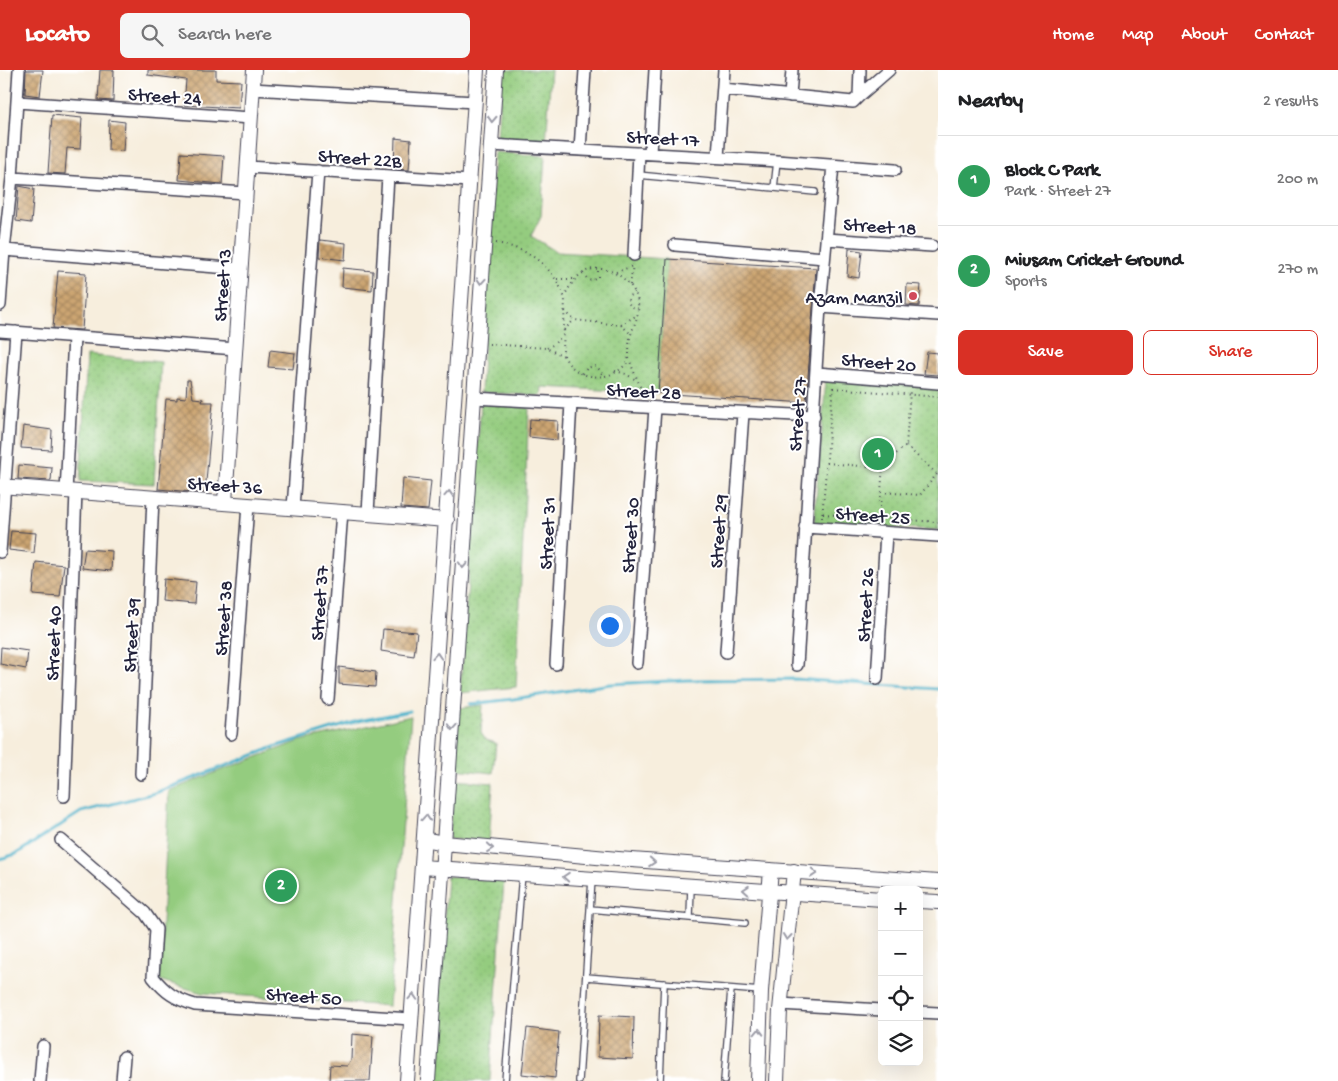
<!DOCTYPE html>
<html lang="en">
<head>
<meta charset="utf-8">
<style>
	:root { --surface:#fff; --page:#f6f6f6; --text:#202124; --muted:#757577; --line:#e0e0e0; --accent:#d93025 }
	body { margin:0; font-family:"Gochi Hand",sans-serif; background:var(--page); color:var(--text) }
	.controls { position:absolute; right:15px; bottom:15px; display:grid; overflow:hidden; border-radius:8px; box-shadow:0 5px 20px #0002 }
	.controls button { width:45px; height:45px; display:grid; place-items:center; padding:0; border:0; border-bottom:1px solid var(--line); background:var(--surface); color:var(--text); font:25px sans-serif }
	.you { position:absolute; left:609px; top:555px; width:18px; height:18px; margin:-12px; border:4px solid #fff; border-radius:50%; background:#1a73e8; box-shadow:0 0 0 8px #1a73e833 }
	.badge { display:grid; place-items:center; width:32px; height:32px; border-radius:50%; background:var(--accent); color:#fff; font-size:16px; font-weight:700 }
	.pin { position:absolute; translate:-50% -50%; border:2px solid #fff; box-shadow:0 1px 5px #0006 }
	.list { margin:0; padding:0; list-style:none }
	h2 { display:flex; justify-content:space-between; align-items:center; height:65px; margin:0; padding:0 20px; font-size:21px }
	h2 small { font-size:16px; font-weight:400; color:var(--muted) }
	.list li { display:grid; grid-template-columns:32px 1fr auto; gap:15px; align-items:center; box-sizing:border-box; height:90px; padding:0 20px; border-top:1px solid var(--line) }
	.list b { display:block; font-size:19px; white-space:nowrap }
	.list p { margin:0; font-size:16px; white-space:nowrap; color:var(--muted) }
	.list em { font-size:16px; font-style:normal; color:var(--muted) }
	.actions { display:flex; gap:10px; padding:15px 20px }
	.actions a { flex:1; padding:11px 0; border:1px solid var(--accent); border-radius:8px; text-align:center; font-size:18px; color:var(--accent) }
	.actions .main { background:var(--accent); color:#fff }
	.icon { flex:none; width:28px; height:28px; fill:none; stroke:currentColor; stroke-width:2; stroke-linecap:round; stroke-linejoin:round }
	.map { position:relative; flex:none; width:938px; height:1011px; overflow:hidden }
	header { display:flex; align-items:center; gap:30px; box-sizing:border-box; height:70px; padding:0 25px; background:var(--accent); color:#fff }
	header strong { font-size:24px }
	nav { display:flex; gap:28px; margin-inline-start:auto; font-size:18px }
	.search { width:350px; height:45px; background:var(--page); display:flex; align-items:center; gap:12px; box-sizing:border-box; padding:0 18px; border-radius:8px; color:var(--muted); font-size:19px }
	main { display:flex }
	aside { flex:1; background:var(--surface) }
	.map>svg:first-child { display:block }
	.grass { fill:#94cc7f; stroke:#5b775d }
	.park { fill:url(#park-dots); stroke:#5b775d }
	.lines { fill:none; stroke-linecap:round; stroke-linejoin:round }
	.stream { stroke:#4ab1c9; stroke-width:3 }
	.building { fill:url(#building-cross-hatch) }
	.service-casing { stroke:#424153; stroke-width:8 }
	.minor-casing { stroke:#424153; stroke-width:14 }
	.tertiary-casing { stroke:#424153; stroke-width:16 }
	.path { stroke:#424153; stroke-width:2; stroke-dasharray:1 4; stroke-linecap:butt }
	.service { stroke:#fff; stroke-width:5.5 }
	.minor { stroke:#fff; stroke-width:11 }
	.tertiary { stroke:#fff; stroke-width:14 }
	.oneway { stroke:#9c9ca7 }
	.poi-dot { fill:#d1495b; stroke:#fff; stroke-width:2 }
	.labels { text-anchor:middle; stroke-width:4; stroke-linejoin:round; paint-order:stroke }
	.street-label { font-size:19px; fill:#22223b; stroke:#fff }
	.poi-label { font-size:19px; fill:#22223b; stroke:#fff; text-anchor:end }
</style>
</head>
<body>
<header>
<strong>Locato</strong>
<div class="search"><svg class="icon" aria-label="search" viewBox="0 0 24 24"><circle cx="10" cy="10" r="6"/><path d="M15 15l6 6"/></svg>Search here</div>
<nav><a>Home</a><a>Map</a><a>About</a><a>Contact</a></nav>
</header>
<main>
<div class="map">
<svg width="938" height="1011" viewBox="0 0 938 1011">
	<defs>
		<pattern id="park-dots" width="8" height="8" patternUnits="userSpaceOnUse" patternTransform="scale(1.25)"><rect width="8" height="8" fill="#94cc7f"/><path d="M2 2h.1M6 6h.1" fill="none" stroke="#7faf6f" stroke-width="1.8" stroke-linecap="round"/></pattern>
		<pattern id="building-cross-hatch" width="8" height="8" patternUnits="userSpaceOnUse" patternTransform="scale(1.25)"><rect width="8" height="8" fill="#cca572"/><path d="M0 0l8 8M0 8l8-8" fill="none" stroke="#a5865f"/></pattern>
	</defs>
	<rect width="100%" height="100%" fill="#fff"/>
	<filter id="ink" filterUnits="userSpaceOnUse"><feTurbulence type="fractalNoise" baseFrequency=".02" numOctaves="2"/><feDisplacementMap in="SourceGraphic" scale="10" xChannelSelector="R" yChannelSelector="G"/><feConvolveMatrix kernelMatrix="1 2 1 2 8 2 1 2 1" color-interpolation-filters="sRGB"/></filter>
	<filter id="wash" filterUnits="userSpaceOnUse"><feTurbulence type="fractalNoise" baseFrequency=".0096" numOctaves="4" result="noise"/><feDisplacementMap in="SourceGraphic" scale="20" xChannelSelector="R" yChannelSelector="G"/><feGaussianBlur stdDeviation="1.12" result="paint"/><feColorMatrix in="noise" values="0 0 0 0 0 0 0 0 0 0 0 0 0 0 0 0 0 1.4 0 .05"/><feComposite in="paint" operator="in"/></filter>
	<g filter="url(#wash)">
		<rect width="100%" height="100%" fill="#f7eedd"/>
		<path class="grass" d="M411,646L389,936L202,923L159,910L169,721L219,701L300,671Z"/>
		<path class="park" d="M502,0H551L546,73L497,68Z
			M494,82L545,86L541,146L531,166L557,182L667,189L658,323L542,317L541,326L481,322Z
			M87,285L161,292L154,414L80,411Z
			M826,309L938,317V460L814,453Z
			M481,333L529,338L516,617L460,623Z
			M483,635L481,663L486,670L496,673L493,703L454,699L459,638Z
			M454,710L493,713L489,773L449,769Z
			M447,806L504,811L490,1011H433Z"/>
		<g class="lines">
			<path class="stream" d="M471,634L513,629L611,614L687,610L795,609L938,619
				M0,789L16,784L81,742L155,723L277,676L358,651L410,641"/>
		</g>
		<g id="blocks">
			<path class="building" d="M26,0H43L40,26L25,24Z
				M100,0H114L113,31L98,30Z
				M148,0H216V10L241,11L239,38L184,35L186,10L148,5Z
				M52,45L82,48L80,79L67,78L65,104L48,103Z
				M109,50L125,52L123,81L108,80Z
				M395,68L411,70L409,100L394,99Z
				M181,83L224,86L222,114L179,110Z
				M19,116L34,119L31,153L16,151Z
				M320,170L346,173L345,190L319,187Z
				M849,179L862,181L859,208L847,206Z
				M667,189L816,198L806,333L658,323Z
				M343,198L373,201L372,220L342,217Z
				M58,201L86,203L82,260L53,258Z
				M907,214L921,215L919,236L906,235Z
				M270,280L295,283L293,299L268,297Z
				M927,282L938,283V305L924,304Z
				M187,310H190L193,328L203,329L202,332H213L205,423L158,419L166,329L177,330V327L186,328Z
				M530,349L558,351L557,370L529,367Z
				M23,356L52,360L51,380L21,378Z
				M19,395L52,398L51,411L18,409Z
				M403,408L431,411L428,440L401,438Z
				M11,461L36,463L34,483L9,480Z
				M85,479L112,481L111,501L82,498Z
				M36,492L64,495L60,527L33,525Z
				M164,509L196,512L194,534L162,531Z
				M383,559L417,562L414,586L381,581Z
				M1,577L28,581L26,599L0,594Z
				M339,597L376,602L375,617L339,614Z
				M599,945L634,947L633,989L598,987Z
				M527,958L559,962L555,1008L522,1004Z
				M352,964L373,966L370,1011H329L330,995L347,996L351,990Z"/>
		</g>
	</g>
	<g filter="url(#ink)">
		<use href="#blocks" fill-opacity="0" stroke="#424153" stroke-width="1"/>
		<g class="lines">
			<defs>
				<path id="service" d="M638,105L815,122
					M774,118L777,91
					M590,839L745,853
					M690,848L691,816
					M586,907L761,921
					M505,1011L522,804
					M579,1011L592,809
					M660,1011L664,913
					M724,1011L731,919"/>
				<path id="minor" d="M252,19L475,32
					M723,19L853,32L859,26L860,0
					M790,26L792,0
					M859,26L889,0
					M17,32L251,48
					M491,75L777,91L895,100
					M580,80L585,0
					M650,83L655,0
					M718,87L724,0
					M247,97L470,111
					M12,108L246,123
					M826,169L932,176
					M675,175L824,188
					M4,180L241,199
					M634,185L639,83
					M0,235L4,180L12,108L19,0
					M820,237L938,245
					M0,261L236,279
					M817,303L938,313
					M473,328L814,346
					M66,422L74,267
					M293,438L318,101
					M368,443L388,106
					M805,457L938,466
					M0,482L16,262
					M726,582L743,343
					M637,593L655,338
					M556,594L571,333
					M797,595L820,237L833,95
					M877,609L886,463
					M328,629L342,441
					M231,664L248,435
					M141,704L153,428
					M64,726L76,422
					M61,770L145,843L156,859L153,907C166,923 175,929 195,935L411,949
					M780,934L882,940
					M919,942L938,943
					M40,1011L43,976
					M122,1011L124,987"/>
				<path id="tertiary" d="M0,416L447,450
					M225,432L254,0
					M424,769L444,773L618,789L938,812
					M422,797L882,829
					M919,831L938,832
					M407,1011L477,0
					M428,1011L496,0
					M758,1011L761,921L771,800
					M777,1011L780,940L794,801"/>
			</defs>
			<use href="#service" class="service-casing"/>
			<use href="#minor" class="minor-casing"/>
			<use href="#tertiary" class="tertiary-casing"/>
			<path class="path" d="M496,173C529,179 552,195 564,226L565,228L563,282C570,309 608,315 626,294C631,287 628,276 630,268C632,259 637,251 638,242C641,220 622,202 602,199C581,197 573,211 564,226
				M616,202L633,196
				M583,203L588,210L592,211L598,207V200
				M557,209H575
				M630,215L633,195
				M635,223L629,226L628,233L632,237L638,238
				M565,241L574,250L621,255L637,245
				M621,255L631,264
				M564,260L573,251
				M489,274L546,278L564,286
				M547,278L554,274L563,265
				M629,288C633,302 640,313 643,326
				M615,301L626,304L636,310
				M583,304L587,298L595,296L600,300L603,306
				M833,318L938,327
				M906,376L936,403
				M827,393L883,398
				M881,422L920,425L937,404
				M823,444L938,452
				M822,448L833,316
				M879,452L883,394L906,376L910,321"/>
			<use href="#service" class="service"/>
			<use href="#minor" class="minor"/>
			<use href="#tertiary" class="tertiary"/>
		</g>
		<defs><path id="oneway-chevron" d="M-2-3.5L2.5 0L-2 3.5" fill="none" stroke-width="1.6" stroke-linecap="round" stroke-linejoin="round" transform="scale(1.25)"/></defs>
		<g class="oneway">
			<use href="#oneway-chevron" transform="translate(492 49) rotate(93)"/>
			<use href="#oneway-chevron" transform="translate(481 211) rotate(94)"/>
			<use href="#oneway-chevron" transform="translate(449 424) rotate(-86)"/>
			<use href="#oneway-chevron" transform="translate(463 495) rotate(93)"/>
			<use href="#oneway-chevron" transform="translate(437 586) rotate(-86)"/>
			<use href="#oneway-chevron" transform="translate(452 657) rotate(94)"/>
			<use href="#oneway-chevron" transform="translate(426 748) rotate(-86)"/>
			<use href="#oneway-chevron" transform="translate(490 778) rotate(5)"/>
			<use href="#oneway-chevron" transform="translate(652 792) rotate(4)"/>
			<use href="#oneway-chevron" transform="translate(814 803) rotate(4)"/>
			<use href="#oneway-chevron" transform="translate(566 807) rotate(-176)"/>
			<use href="#oneway-chevron" transform="translate(746 820) rotate(-176)"/>
			<use href="#oneway-chevron" transform="translate(787 867) rotate(96)"/>
			<use href="#oneway-chevron" transform="translate(413 927) rotate(-86)"/>
			<use href="#oneway-chevron" transform="translate(759 962) rotate(-88)"/>
		</g>
	</g>
	<circle class="poi-dot" cx="913" cy="226" r="5"/>
	<g class="labels">
		<g class="street-label">
			<text transform="translate(165 25) rotate(4)" y="7">Street 24</text>
			<text transform="translate(663 67) rotate(3)" y="7">Street 17</text>
			<text transform="translate(360 87) rotate(4)" y="7">Street 22B</text>
			<text transform="translate(880 155) rotate(4)" y="7">Street 18</text>
			<text transform="translate(221 215) rotate(-86)" y="7">Street 13</text>
			<text transform="translate(879 291) rotate(5)" y="7">Street 20</text>
			<text transform="translate(644 320) rotate(3)" y="7">Street 28</text>
			<text transform="translate(796 344) rotate(-86)" y="7">Street 27</text>
			<text transform="translate(225 414) rotate(4)" y="7">Street 36</text>
			<text transform="translate(873 444) rotate(4)" y="7">Street 25</text>
			<text transform="translate(717 461) rotate(-86)" y="7">Street 29</text>
			<text transform="translate(546 463) rotate(-87)" y="7">Street 31</text>
			<text transform="translate(629 465) rotate(-86)" y="7">Street 30</text>
			<text transform="translate(318 533) rotate(-86)" y="7">Street 37</text>
			<text transform="translate(864 535) rotate(-87)" y="7">Street 26</text>
			<text transform="translate(222 548) rotate(-86)" y="7">Street 38</text>
			<text transform="translate(130 565) rotate(-87)" y="7">Street 39</text>
			<text transform="translate(52 573) rotate(-88)" y="7">Street 40</text>
			<text transform="translate(304 925) rotate(4)" y="7">Street 50</text>
		</g>
		<g class="poi-label">
			<text x="903" y="233">Azam Manzil</text>
		</g>
	</g>
</svg>
<div class="controls">
<button>+</button>
<button>−</button>
<button><svg class="icon" aria-label="locate" viewBox="0 0 24 24"><circle cx="12" cy="12" r="6"/><path d="M12 2v4M12 18v4M2 12h4M18 12h4"/></svg></button>
<button><svg class="icon" aria-label="layers" viewBox="0 0 24 24"><path d="M12 4l9 5-9 5-9-5zM3 14l9 5 9-5"/></svg></button>
</div>
<div class="you"></div>
<div class="pin badge" style="left:878px;top:384px;background:#2e9e5b">1</div>
<div class="pin badge" style="left:281px;top:816px;background:#2e9e5b">2</div>
</div>
<aside>
<h2>Nearby<small>2 results</small></h2>
<ul class="list">
<li><span class="badge" style="background:#2e9e5b">1</span><div><b>Block C Park</b><p>Park · Street 27</p></div><em>200 m</em></li>
<li><span class="badge" style="background:#2e9e5b">2</span><div><b>Miusam Cricket Ground</b><p>Sports</p></div><em>270 m</em></li>
</ul>
<div class="actions"><a class="main">Save</a><a>Share</a></div>
</aside>
</main>
</body>
</html>
